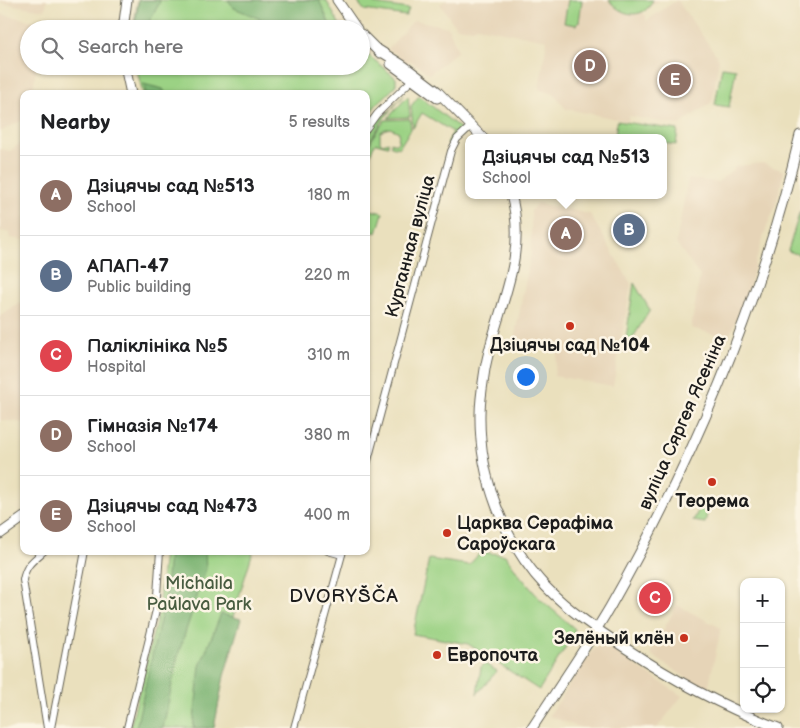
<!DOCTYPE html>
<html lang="en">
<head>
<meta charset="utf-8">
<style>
	:root { --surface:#fff; --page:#f6f6f6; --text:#202124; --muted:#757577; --line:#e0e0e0; --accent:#b45309 }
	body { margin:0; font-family:"Balsamiq Sans",sans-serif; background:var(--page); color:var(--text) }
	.controls { position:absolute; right:15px; bottom:15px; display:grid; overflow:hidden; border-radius:10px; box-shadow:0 1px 4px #0004 }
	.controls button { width:45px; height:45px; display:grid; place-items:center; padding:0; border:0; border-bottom:1px solid var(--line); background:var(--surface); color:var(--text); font:25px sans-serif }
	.you { position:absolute; left:525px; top:376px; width:18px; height:18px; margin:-12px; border:4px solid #fff; border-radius:50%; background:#1a73e8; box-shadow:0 0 0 8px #1a73e833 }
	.badge { display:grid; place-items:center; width:32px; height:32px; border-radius:50%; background:var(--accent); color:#fff; font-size:16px; font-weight:700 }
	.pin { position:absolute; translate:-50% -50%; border:2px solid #fff; box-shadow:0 1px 5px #0006 }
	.popup { position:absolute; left:465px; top:134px; width:202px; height:65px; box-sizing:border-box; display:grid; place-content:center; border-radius:10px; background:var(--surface); filter:drop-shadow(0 1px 4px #0005); font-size:16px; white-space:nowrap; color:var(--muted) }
	.popup b { font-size:19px; color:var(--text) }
	.popup::after { content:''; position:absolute; left:50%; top:100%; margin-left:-10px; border:10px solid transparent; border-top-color:var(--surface) }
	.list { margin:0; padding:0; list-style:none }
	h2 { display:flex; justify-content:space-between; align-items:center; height:65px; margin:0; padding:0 20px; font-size:21px }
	h2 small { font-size:16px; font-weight:400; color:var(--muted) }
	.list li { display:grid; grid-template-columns:32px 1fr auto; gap:15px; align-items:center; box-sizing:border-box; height:80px; padding:0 20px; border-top:1px solid var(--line) }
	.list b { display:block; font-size:19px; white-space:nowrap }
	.list p { margin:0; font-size:16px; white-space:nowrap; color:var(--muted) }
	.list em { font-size:16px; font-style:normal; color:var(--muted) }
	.icon { flex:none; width:28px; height:28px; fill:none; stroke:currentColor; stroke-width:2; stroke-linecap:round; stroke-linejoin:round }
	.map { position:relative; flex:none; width:800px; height:728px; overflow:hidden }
	.search { position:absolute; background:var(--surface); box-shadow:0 1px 4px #0004; left:20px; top:20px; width:350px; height:55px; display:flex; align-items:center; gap:12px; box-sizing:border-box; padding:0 18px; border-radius:28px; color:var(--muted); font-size:19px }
	.panel { position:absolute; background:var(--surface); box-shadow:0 1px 4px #0004; left:20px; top:90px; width:350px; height:465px; border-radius:10px }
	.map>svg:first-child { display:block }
	.built { fill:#e6d4b7 }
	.green { fill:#9bd284; stroke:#5c7750 }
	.forest { fill:#7cb472; stroke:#4c6847 }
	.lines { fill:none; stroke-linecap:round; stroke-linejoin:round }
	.street-casing { stroke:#646154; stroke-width:8 }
	.secondary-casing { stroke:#646154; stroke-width:11 }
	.street { stroke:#fff; stroke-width:6 }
	.secondary { stroke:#fff; stroke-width:9 }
	.poi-dot { fill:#c8321e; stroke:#fcf5e5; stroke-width:2 }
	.labels { text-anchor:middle; stroke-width:5; stroke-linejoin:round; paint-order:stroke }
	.street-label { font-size:18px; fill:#1c1c1c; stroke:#fcf5e5 }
	.poi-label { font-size:18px; font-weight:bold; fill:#1c1c1c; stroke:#fcf5e5 }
	.park-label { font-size:18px; fill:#485c40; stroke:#fcf5e5 }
	.neighbourhood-label { font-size:19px; letter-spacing:1px; fill:#1c1c1c; stroke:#fcf5e5 }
</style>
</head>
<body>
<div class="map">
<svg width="800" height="728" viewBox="0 0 800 728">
	<rect width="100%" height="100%" fill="#fcf5e5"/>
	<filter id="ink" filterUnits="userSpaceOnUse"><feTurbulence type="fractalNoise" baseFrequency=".02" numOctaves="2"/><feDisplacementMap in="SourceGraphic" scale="10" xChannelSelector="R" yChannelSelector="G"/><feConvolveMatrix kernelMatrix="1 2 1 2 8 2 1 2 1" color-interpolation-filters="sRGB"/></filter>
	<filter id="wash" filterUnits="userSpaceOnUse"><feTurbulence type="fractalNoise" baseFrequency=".0096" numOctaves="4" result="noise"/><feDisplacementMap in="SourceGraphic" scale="20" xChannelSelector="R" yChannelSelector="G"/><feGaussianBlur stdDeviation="1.12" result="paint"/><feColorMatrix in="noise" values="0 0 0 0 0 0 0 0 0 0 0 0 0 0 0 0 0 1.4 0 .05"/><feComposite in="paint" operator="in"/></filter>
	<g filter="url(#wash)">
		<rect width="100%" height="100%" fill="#eae0bd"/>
		<path class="built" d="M0,0H47L45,10L0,3Z
			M446,0H660L642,12L646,16V21L677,0L719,59L712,102L679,125L629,116L628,121L566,109L553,93L539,90L547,40L477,27L473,29L456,27L440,4Z
			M0,14L39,22L44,24L43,29H29V66H37L32,94H24V119L0,132Z
			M414,20L448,27L458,51L429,74L410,60L406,65L395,53L387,50Z
			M24,141V240L9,238L10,233L0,231V149L10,151Z
			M762,163L784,171L776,205L767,226L756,260L751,282L729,338L691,328L700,276L676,243L688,179L718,182L737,166Z
			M537,203L590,214L631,284L613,386L554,376L558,350L514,340L531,253V211Z
			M24,301V423L0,420V316Z
			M677,605L721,628L708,689L694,683L650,654Z
			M598,646L609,648L682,696L657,728H581L549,716L591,652Z"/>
		<path class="green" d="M138,0H326L342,29H133Z
			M356,0H370L374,4L409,9L406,16L364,10Z
			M568,0H582L579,22L576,25L564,23Z
			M609,0H653C644,21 620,16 609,0Z
			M361,49L396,78V86L377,104L366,118V94H143L136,66H361Z
			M722,67L736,69L729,107L715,105Z
			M404,95L384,118L366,147C366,128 377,121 390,110C395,105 399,100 404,95Z
			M408,96L410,117L388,118Z
			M419,96L461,129L450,145L447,143L453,132L422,113L413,128L411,106Z
			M410,119L411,129L399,148L391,146V142L396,144L398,142L399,132L390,128L383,130V131L380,132V142L383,144L388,142V146L376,143L373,147L369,158L366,160C366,145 376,132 385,120Z
			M617,121L678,130L676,145L664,143V138H615Z
			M366,209L383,213L377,233L366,230Z
			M800,211V255L788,251Z
			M634,283L650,310L624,352Z
			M703,504L707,514L705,523L693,521L698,511Z
			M164,551H253L231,623L209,728H130L158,614Z
			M481,552L505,555L521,577L539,598L575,629L573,635L539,690L468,644L413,634L429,559L469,565Z
			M485,664L497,671L477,694L481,667Z"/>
		<path class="forest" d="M139,0H160L159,4L145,29H134Z
			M228,0H319L330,25L284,29L234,8Z
			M143,84L163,89L166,94H146Z
			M169,551H205L206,569L178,655L163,728H136L166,593Z
			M221,614L241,619L224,676L214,728H193L200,666Z"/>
	</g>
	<g filter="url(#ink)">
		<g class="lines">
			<defs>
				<path id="street" d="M366,129L377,114L415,77
					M366,468L451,151L457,139L472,125
					M44,551C33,561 26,564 23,580L47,728
					M328,551L342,555
					M51,728L85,551
					M127,728L156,610L160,551
					M294,728L343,551"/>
				<path id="secondary" d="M337,0L357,29
					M123,29L127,0
					M361,34L380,53
					M377,49L404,66L437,91L483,138
					M391,64L437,98
					M125,66L131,94
					M511,195C529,258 496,309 485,369C483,383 480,399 480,414C479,476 503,541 546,587C569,611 599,631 627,649C675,681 724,707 778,728
					M0,534L24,517
					M532,728C558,688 586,648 610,607C694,459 761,301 800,135"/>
			</defs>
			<use href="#street" class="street-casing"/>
			<use href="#secondary" class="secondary-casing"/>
			<use href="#street" class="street"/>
			<use href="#secondary" class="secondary"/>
		</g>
	</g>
	<g class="poi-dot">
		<circle cx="570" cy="326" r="5"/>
		<circle cx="712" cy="482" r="5"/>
		<circle cx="447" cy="533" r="5"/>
		<circle cx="684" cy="638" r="5"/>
		<circle cx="437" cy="655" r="5"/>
	</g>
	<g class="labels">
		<g class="street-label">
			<text transform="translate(410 246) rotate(-75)" y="6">Курганная вуліца</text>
			<text transform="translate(682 422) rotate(-66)" y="6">вуліца Сяргея Ясеніна</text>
		</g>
		<g class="poi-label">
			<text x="570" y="351">Дзіцячы сад №104</text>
			<text x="712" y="507">Теорема</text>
			<text x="457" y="529" text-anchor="start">Царква Серафіма<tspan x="457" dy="21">Сароўскага</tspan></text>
			<text x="674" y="644" text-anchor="end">Зелёный клён</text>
			<text x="447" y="661" text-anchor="start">Европочта</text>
		</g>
		<g class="park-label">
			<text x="199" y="589">Michaila<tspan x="199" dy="21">Paŭlava Park</tspan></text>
		</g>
		<g class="neighbourhood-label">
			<text x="344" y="602">DVORYŠČA</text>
		</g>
	</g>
</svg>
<div class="controls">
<button>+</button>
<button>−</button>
<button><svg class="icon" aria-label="locate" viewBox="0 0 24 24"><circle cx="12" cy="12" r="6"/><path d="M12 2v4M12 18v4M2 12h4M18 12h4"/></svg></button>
</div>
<div class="you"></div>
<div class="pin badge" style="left:566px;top:234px;background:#8d6e63">A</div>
<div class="popup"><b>Дзіцячы сад №513</b>School</div>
<div class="pin badge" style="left:629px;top:230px;background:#5c6f8a">B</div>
<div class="pin badge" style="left:655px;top:598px;background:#e0444e">C</div>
<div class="pin badge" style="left:590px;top:66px;background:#8d6e63">D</div>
<div class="pin badge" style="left:675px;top:80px;background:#8d6e63">E</div>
<div class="search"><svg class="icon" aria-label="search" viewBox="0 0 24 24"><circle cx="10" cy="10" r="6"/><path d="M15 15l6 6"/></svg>Search here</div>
<section class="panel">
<h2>Nearby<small>5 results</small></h2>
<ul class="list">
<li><span class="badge" style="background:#8d6e63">A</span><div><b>Дзіцячы сад №513</b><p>School</p></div><em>180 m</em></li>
<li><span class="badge" style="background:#5c6f8a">B</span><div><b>АПАП-47</b><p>Public building</p></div><em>220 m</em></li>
<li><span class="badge" style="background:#e0444e">C</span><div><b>Паліклініка №5</b><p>Hospital</p></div><em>310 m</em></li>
<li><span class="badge" style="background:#8d6e63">D</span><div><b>Гімназія №174</b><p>School</p></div><em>380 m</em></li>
<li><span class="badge" style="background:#8d6e63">E</span><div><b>Дзіцячы сад №473</b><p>School</p></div><em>400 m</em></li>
</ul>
</section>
</div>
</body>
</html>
